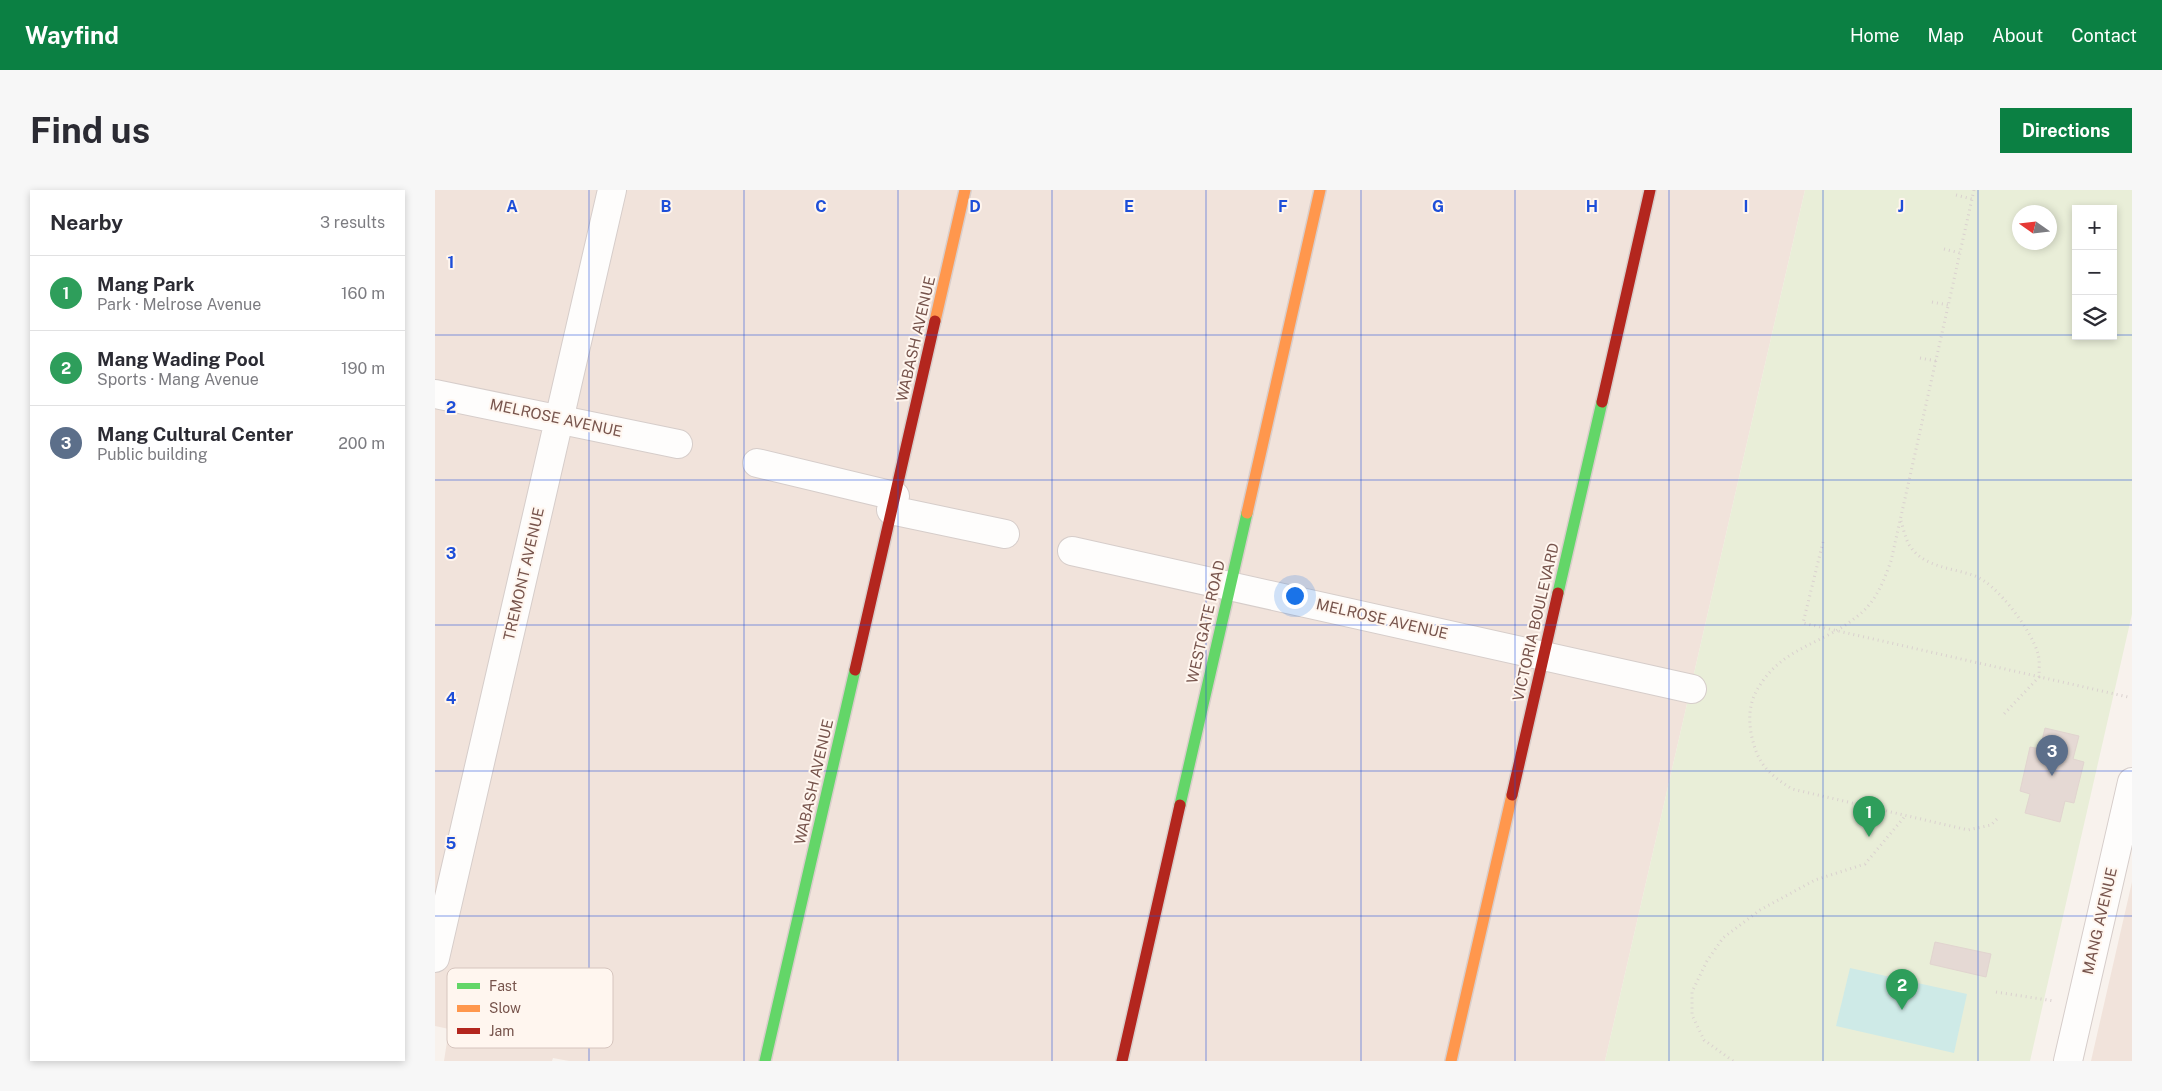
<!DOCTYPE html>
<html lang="en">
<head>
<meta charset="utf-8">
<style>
	:root { --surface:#fff; --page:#f7f7f7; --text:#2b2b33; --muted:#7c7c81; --line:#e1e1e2; --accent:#0b8043 }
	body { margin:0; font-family:"Public Sans",sans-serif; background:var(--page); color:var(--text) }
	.controls { position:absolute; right:15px; top:15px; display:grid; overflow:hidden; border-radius:0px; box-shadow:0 2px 8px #0003 }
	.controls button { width:45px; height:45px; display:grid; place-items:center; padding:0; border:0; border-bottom:1px solid var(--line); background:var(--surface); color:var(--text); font:25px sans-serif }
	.compass { position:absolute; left:1577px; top:15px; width:45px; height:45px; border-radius:50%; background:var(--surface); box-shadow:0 2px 8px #0003; rotate:284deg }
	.you { position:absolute; left:859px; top:405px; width:18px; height:18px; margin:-12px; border:4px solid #fff; border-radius:50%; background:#1a73e8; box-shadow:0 0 0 8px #1a73e833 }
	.badge { display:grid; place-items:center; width:32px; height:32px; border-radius:50%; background:var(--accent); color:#fff; font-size:16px; font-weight:700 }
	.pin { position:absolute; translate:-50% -41px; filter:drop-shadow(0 1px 2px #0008) }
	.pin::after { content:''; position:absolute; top:26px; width:18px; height:15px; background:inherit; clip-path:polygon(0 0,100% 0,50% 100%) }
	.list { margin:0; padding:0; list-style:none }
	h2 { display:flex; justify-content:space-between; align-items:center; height:65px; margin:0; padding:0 20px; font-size:21px }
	h2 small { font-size:16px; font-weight:400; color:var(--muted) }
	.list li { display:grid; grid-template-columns:32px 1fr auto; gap:15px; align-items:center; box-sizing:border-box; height:75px; padding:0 20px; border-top:1px solid var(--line) }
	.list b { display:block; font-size:19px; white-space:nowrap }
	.list p { margin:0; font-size:16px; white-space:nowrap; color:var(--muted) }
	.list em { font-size:16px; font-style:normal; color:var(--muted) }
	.icon { flex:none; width:28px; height:28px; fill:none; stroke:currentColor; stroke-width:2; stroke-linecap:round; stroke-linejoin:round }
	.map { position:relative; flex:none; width:1697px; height:871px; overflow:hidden; border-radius:0px }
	header { display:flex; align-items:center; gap:30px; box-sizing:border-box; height:70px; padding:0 25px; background:var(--accent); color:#fff }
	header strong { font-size:24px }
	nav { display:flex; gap:28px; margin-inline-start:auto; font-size:18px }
	.intro { display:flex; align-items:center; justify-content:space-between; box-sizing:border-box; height:120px; padding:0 30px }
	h1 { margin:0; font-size:35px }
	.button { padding:12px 22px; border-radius:0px; background:var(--accent); color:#fff; font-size:18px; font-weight:700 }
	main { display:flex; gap:30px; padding:0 30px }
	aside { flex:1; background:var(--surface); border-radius:0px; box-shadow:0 2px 8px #0003 }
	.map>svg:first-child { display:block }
	.residential { fill:#f1e3db }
	.green { fill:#e9eed8; fill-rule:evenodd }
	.water { fill:#ceeae7 }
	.building { fill:#e5d9d4; stroke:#e1d4cf }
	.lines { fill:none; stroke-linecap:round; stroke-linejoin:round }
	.street-casing { stroke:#d6cdca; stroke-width:30 }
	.fast-casing { stroke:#d9cecb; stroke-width:14 }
	.slow-casing { stroke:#d9cecb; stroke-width:14 }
	.jam-casing { stroke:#d9cecb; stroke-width:14 }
	.path { stroke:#dad1cf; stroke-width:3; stroke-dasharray:1 4; stroke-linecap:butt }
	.street { stroke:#fefdfc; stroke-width:28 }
	.fast { stroke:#63d668; stroke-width:11 }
	.slow { stroke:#ff974d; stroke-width:11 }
	.jam { stroke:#b3261e; stroke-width:11 }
	.grid { fill:none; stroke:#1d4ed8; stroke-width:1; stroke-opacity:0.55 }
	.labels { text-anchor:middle; stroke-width:4; stroke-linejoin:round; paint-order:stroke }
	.street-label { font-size:15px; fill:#77544c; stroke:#fff6ef }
	.key { fill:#fff6ef; stroke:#d6c5be; stroke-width:1 }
	.key-label { font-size:14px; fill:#77544c }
	.grid-label { font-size:16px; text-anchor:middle; font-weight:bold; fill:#1d4ed8; stroke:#fff6ef; stroke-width:4; stroke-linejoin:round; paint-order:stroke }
</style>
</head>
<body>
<header>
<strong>Wayfind</strong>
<nav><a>Home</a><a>Map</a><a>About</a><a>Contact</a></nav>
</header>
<div class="intro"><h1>Find us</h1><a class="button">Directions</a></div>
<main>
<aside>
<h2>Nearby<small>3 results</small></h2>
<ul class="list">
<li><span class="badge" style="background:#2e9e5b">1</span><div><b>Mang Park</b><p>Park · Melrose Avenue</p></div><em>160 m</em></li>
<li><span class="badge" style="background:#2e9e5b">2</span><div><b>Mang Wading Pool</b><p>Sports · Mang Avenue</p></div><em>190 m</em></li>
<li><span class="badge" style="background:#5c6f8a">3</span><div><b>Mang Cultural Center</b><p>Public building</p></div><em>200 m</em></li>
</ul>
</aside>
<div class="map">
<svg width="1697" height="871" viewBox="0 0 1697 871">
	<rect width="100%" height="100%" fill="#f8f2ed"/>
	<path class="residential" d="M0,0H1370L1170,871H134L118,868L117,871H9L14,839L0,836Z
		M1697,692V871H1656Z"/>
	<path class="green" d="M1370,0H1697V424L1595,871H1170ZM1641,19H1678V146H1641ZM1584,22H1614V52H1584Z"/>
	<path class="water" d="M1415,778L1532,804L1519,863L1401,836Z"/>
	<path class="building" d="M1610,538L1644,546L1638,569L1649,572L1639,613L1630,611L1625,632L1590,623L1595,604L1585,601L1595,557L1605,559Z
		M1500,752L1556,764L1551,787L1495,774Z"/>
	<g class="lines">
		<defs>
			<path id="street" d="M0,204L243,254
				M322,273L460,306
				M456,320L570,344
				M637,361L1257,499
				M0,768L177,0
				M1633,871L1697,592"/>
			<path id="fast" d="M1123,403L1167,212
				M745,615L812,323
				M330,871L420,480"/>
			<path id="slow" d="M500,131L530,0
				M812,323L885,0
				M1016,871L1077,605"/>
			<path id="jam" d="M1167,212L1215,0
				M420,480L500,131
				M1077,605L1123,403
				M687,871L745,615"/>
		</defs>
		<use href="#street" class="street-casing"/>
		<use href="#fast" class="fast-casing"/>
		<use href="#slow" class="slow-casing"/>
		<use href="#jam" class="jam-casing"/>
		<path class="path" d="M1539,0L1456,371C1448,393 1440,414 1420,428C1389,453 1351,457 1327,492C1315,509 1313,523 1316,543C1322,573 1332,583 1357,599L1533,640L1556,635L1563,628
			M1521,5L1537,9
			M1509,59L1525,63
			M1497,112L1513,115
			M1485,168L1501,171
			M1466,331C1468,338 1470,346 1473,353C1487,378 1516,377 1540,386C1562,394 1597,441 1603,464C1605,471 1604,480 1604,487L1569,524
			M1388,352L1368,433L1693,507
			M1561,802L1619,811
			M1298,871L1269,850L1257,825V802L1272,771L1288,748L1325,720L1380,690L1430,674L1471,625"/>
		<use href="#street" class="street"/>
		<use href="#fast" class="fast"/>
		<use href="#slow" class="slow"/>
		<use href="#jam" class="jam"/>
	</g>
	<path class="grid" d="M154,0V871M309,0V871M463,0V871M617,0V871M771,0V871M926,0V871M1080,0V871M1234,0V871M1388,0V871M1543,0V871M0,145H1641M1678,145H1697M0,290H1697M0,435H1697M0,581H1697M0,726H1697"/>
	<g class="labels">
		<g class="street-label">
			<text transform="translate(481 149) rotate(-77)" y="5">WABASH AVENUE</text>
			<text transform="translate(121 228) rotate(12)" y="5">MELROSE AVENUE</text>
			<text transform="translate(89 384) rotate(-77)" y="5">TREMONT AVENUE</text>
			<text transform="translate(947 429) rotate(13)" y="5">MELROSE AVENUE</text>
			<text transform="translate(771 432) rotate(-77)" y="5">WESTGATE ROAD</text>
			<text transform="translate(1101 432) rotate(-77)" y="5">VICTORIA BOULEVARD</text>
			<text transform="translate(379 592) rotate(-77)" y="5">WABASH AVENUE</text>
			<text transform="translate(1665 731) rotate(-77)" y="5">MANG AVENUE</text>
		</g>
	</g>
	<rect x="12" y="778" width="166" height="80" rx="8" class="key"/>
	<rect x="22" y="793" width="23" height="6" fill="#63d668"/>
	<rect x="22" y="815" width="23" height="7" fill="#ff974d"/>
	<rect x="22" y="838" width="23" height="6" fill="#b3261e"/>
	<g class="key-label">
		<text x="54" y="801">Fast</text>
		<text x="54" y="823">Slow</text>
		<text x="54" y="846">Jam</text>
	</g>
	<g class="grid-label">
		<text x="77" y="22">A</text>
		<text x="231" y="22">B</text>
		<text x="386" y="22">C</text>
		<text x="540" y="22">D</text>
		<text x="694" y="22">E</text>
		<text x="848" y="22">F</text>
		<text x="1003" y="22">G</text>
		<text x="1157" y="22">H</text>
		<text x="1311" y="22">I</text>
		<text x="1466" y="22">J</text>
		<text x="16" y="78">1</text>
		<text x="16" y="223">2</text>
		<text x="16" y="369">3</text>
		<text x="16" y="514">4</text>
		<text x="16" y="659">5</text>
	</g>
</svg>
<div class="controls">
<button>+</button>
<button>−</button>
<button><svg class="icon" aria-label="layers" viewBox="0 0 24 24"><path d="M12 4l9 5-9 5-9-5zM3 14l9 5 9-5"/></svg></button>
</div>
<svg class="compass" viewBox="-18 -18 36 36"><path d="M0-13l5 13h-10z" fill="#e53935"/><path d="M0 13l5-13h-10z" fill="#7c7c81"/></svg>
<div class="you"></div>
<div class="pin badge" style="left:1434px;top:647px;background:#2e9e5b">1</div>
<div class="pin badge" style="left:1467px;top:820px;background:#2e9e5b">2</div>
<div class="pin badge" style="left:1617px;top:586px;background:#5c6f8a">3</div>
</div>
</main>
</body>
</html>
